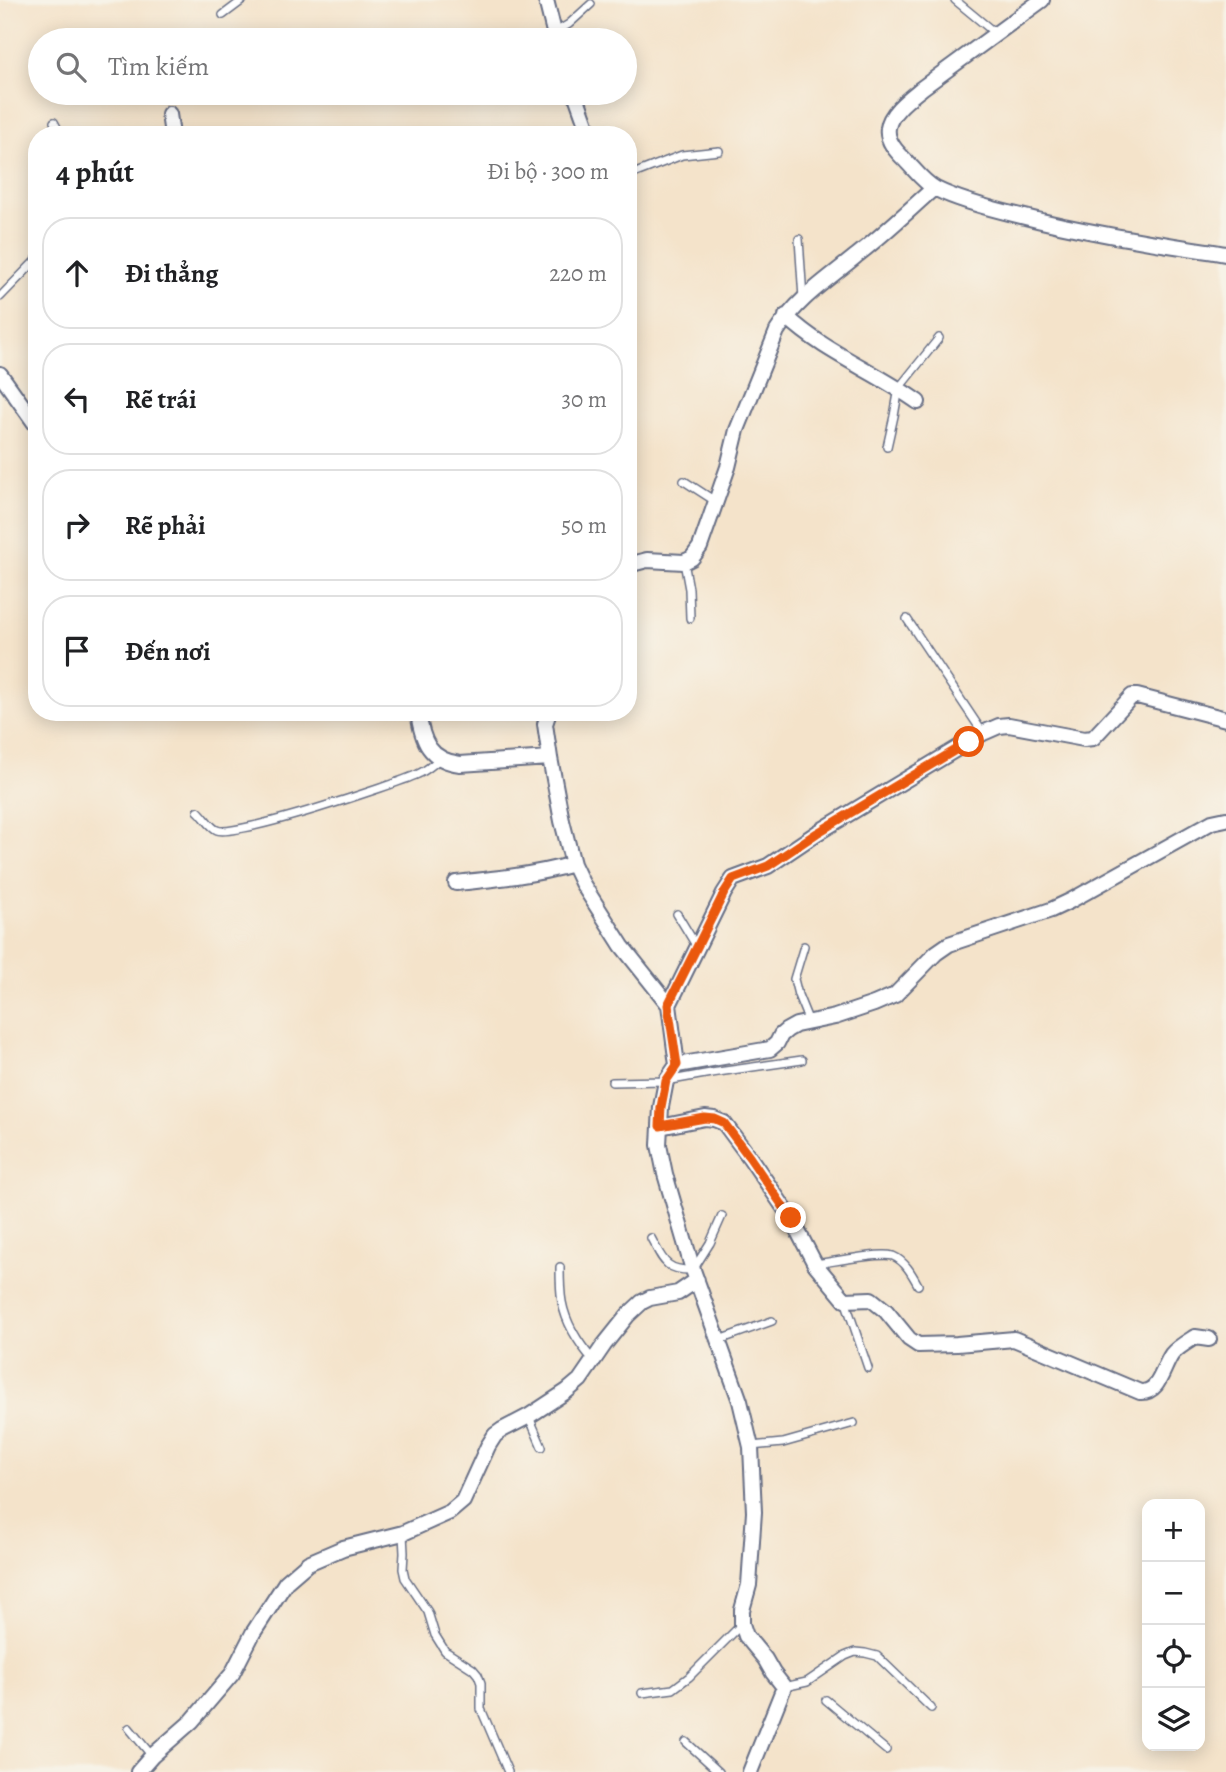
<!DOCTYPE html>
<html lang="vi">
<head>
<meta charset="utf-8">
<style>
	:root { --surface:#fff; --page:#f2f2f2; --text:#202124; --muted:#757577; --line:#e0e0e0 }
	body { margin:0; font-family:Alegreya,serif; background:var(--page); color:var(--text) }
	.controls { position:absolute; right:21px; bottom:21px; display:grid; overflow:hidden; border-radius:14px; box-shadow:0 4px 18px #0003 }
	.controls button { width:63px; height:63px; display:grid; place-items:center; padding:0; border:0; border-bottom:2px solid var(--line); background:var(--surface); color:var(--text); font:35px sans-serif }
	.stop { position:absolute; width:21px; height:21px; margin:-16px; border:5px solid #ea580c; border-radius:50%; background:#fff }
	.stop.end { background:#ea580c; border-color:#fff; box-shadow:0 2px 7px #0008 }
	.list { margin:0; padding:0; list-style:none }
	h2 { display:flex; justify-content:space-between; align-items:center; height:91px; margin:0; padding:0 28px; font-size:30px }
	h2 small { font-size:23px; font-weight:400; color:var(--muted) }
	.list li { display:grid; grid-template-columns:46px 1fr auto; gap:21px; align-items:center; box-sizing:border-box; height:112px; margin:0 14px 14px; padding:0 14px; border:2px solid var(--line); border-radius:28px }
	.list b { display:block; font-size:26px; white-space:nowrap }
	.list em { font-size:23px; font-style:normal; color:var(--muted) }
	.icon { flex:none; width:38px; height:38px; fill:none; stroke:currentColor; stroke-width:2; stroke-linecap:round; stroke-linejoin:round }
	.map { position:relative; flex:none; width:1226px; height:1772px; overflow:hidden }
	.search { position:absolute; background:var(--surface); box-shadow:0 4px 18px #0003; left:28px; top:28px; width:609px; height:77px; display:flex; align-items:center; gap:18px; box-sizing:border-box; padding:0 24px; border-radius:38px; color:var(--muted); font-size:26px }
	.panel { position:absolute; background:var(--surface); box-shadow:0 4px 18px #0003; left:28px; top:126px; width:609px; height:595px; border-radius:28px }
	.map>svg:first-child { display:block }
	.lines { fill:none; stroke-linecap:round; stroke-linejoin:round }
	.service-casing { stroke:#676e84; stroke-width:10 }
	.minor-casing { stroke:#676e84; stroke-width:18 }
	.service { stroke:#fff; stroke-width:7 }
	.minor { stroke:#fff; stroke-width:14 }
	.route { stroke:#ea580c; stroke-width:9 }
</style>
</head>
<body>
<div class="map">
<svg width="1226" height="1772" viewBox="0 0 1226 1772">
	<rect width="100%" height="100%" fill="#f7f3e8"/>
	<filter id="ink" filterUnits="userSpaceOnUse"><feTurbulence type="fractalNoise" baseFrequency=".0143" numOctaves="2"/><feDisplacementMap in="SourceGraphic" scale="14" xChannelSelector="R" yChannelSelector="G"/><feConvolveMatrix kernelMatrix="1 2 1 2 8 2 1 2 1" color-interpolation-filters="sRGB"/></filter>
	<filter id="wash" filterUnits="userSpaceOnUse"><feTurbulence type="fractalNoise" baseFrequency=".00686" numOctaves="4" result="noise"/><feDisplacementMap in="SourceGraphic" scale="28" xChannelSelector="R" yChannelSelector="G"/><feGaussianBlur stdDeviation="1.57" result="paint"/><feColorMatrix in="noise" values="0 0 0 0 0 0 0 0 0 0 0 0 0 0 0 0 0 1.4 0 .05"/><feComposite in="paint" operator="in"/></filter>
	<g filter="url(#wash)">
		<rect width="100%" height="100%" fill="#f4e3ca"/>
	</g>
	<g filter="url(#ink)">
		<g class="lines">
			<defs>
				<path id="service" d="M955,0L995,33
					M223,15L243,0
					M554,33L569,24L591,4
					M54,122L61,135
					M628,176L682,155L719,151
					M799,239L803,298
					M0,297L37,259
					M887,447L894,416L899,388L939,338
					M684,481L715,501
					M684,562L689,589L690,618
					M907,619L983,733
					M198,811C204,816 210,827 217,830C234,838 394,785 418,774C426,771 433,764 440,759
					M677,914L697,947
					M804,946L794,979L798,995L809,1022
					M612,1082L666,1081L711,1073L802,1060
					M651,1238C663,1260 665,1271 693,1270L710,1243L722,1216
					M815,1264C832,1262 880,1252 893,1256C905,1261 912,1274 918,1285
					M560,1267C560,1279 560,1291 562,1302C566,1324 579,1344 594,1361
					M845,1300L868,1368
					M719,1340L772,1321
					M529,1417L542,1447
					M751,1446L783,1443L854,1423
					M403,1534L404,1553L403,1569L405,1578L428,1612L435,1635L445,1651L473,1669L478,1675L481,1683V1709L508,1772
					M784,1687L807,1682L845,1656L855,1652L865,1653L877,1656L931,1708
					M642,1693L673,1689L689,1677L741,1625
					M826,1700L886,1750
					M129,1728L152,1756
					M686,1742L719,1772"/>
				<path id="minor" d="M546,0L556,40
					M1042,0L922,88C910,98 890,112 888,128C886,141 897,152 905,160C914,169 924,183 936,189C958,200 992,209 1017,215C1086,233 1156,243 1226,254
					M575,93L590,135
					M169,114L172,135
					M786,316C825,353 875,371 918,402
					M0,374L37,426
					M628,565L647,560L684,562L692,558L700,547L728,467L737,430L777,331C797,299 827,280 856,256C883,235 908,211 934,188
					M418,712C422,741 429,760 460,764L550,758
					M549,712L545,724L550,758L562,821L573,864L582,883L622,946L669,1005L677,1065L666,1081L661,1107L659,1145L665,1174L693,1270L740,1401L751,1447L754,1512L749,1585L742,1610V1624L746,1636L765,1659L773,1673L784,1687L750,1772
					M456,883C495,879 535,875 573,864
					M669,1005L724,893L733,879L768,866L817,833L983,733L999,726L1009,725L1084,739L1093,738L1132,696H1137L1226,719
					M677,1065L770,1049L777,1043L781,1035L787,1030L796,1025L835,1017L874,1004L895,995L936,953L949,944L1051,910L1070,901L1212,822L1226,819
					M660,1127L705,1118L714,1119L724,1123L750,1158L791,1218L815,1264L845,1300L871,1299L886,1311L909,1339L918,1345L957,1344L1014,1339L1140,1392C1160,1393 1162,1368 1172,1354C1178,1347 1187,1342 1195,1337L1209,1339
					M138,1772L152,1756L192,1721L232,1674L253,1633L286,1582L308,1563L343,1548L403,1533L450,1512L463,1501L488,1446L495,1435L502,1430L529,1416L567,1391L580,1380L604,1345L628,1315L642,1302L650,1298L678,1293L697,1280"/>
			</defs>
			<use href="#service" class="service-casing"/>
			<use href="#minor" class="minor-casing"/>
			<use href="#service" class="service"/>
			<use href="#minor" class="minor"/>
		</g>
	</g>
	<g class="lines" filter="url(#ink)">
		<path class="route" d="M791,1218L750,1158L724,1123L715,1119L705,1118L660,1126L661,1107L666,1081L677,1065L668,1005L724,893L733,879L768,866L817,833L969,742"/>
	</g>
</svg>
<div class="controls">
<button>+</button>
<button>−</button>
<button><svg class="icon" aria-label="locate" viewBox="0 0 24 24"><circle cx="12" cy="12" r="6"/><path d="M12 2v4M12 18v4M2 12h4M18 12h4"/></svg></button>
<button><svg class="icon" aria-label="layers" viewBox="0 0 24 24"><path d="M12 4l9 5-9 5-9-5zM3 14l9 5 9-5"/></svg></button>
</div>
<div class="stop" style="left:969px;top:742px"></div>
<div class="stop end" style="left:791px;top:1218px"></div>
<div class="search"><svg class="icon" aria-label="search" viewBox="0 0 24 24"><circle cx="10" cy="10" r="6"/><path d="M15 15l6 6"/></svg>Tìm kiếm</div>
<section class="panel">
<h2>4 phút<small>Đi bộ · 300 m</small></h2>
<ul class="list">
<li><svg class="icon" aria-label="ahead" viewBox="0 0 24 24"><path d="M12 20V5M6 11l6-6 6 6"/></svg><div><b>Đi thẳng</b></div><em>220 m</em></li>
<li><svg class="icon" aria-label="left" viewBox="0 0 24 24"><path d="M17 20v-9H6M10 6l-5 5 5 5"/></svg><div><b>Rẽ trái</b></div><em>30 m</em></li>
<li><svg class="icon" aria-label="right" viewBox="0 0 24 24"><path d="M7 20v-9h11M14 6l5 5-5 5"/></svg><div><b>Rẽ phải</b></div><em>50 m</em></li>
<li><svg class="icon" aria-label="arrive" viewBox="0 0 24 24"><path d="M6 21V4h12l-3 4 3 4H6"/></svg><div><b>Đến nơi</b></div></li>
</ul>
</section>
</div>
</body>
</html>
